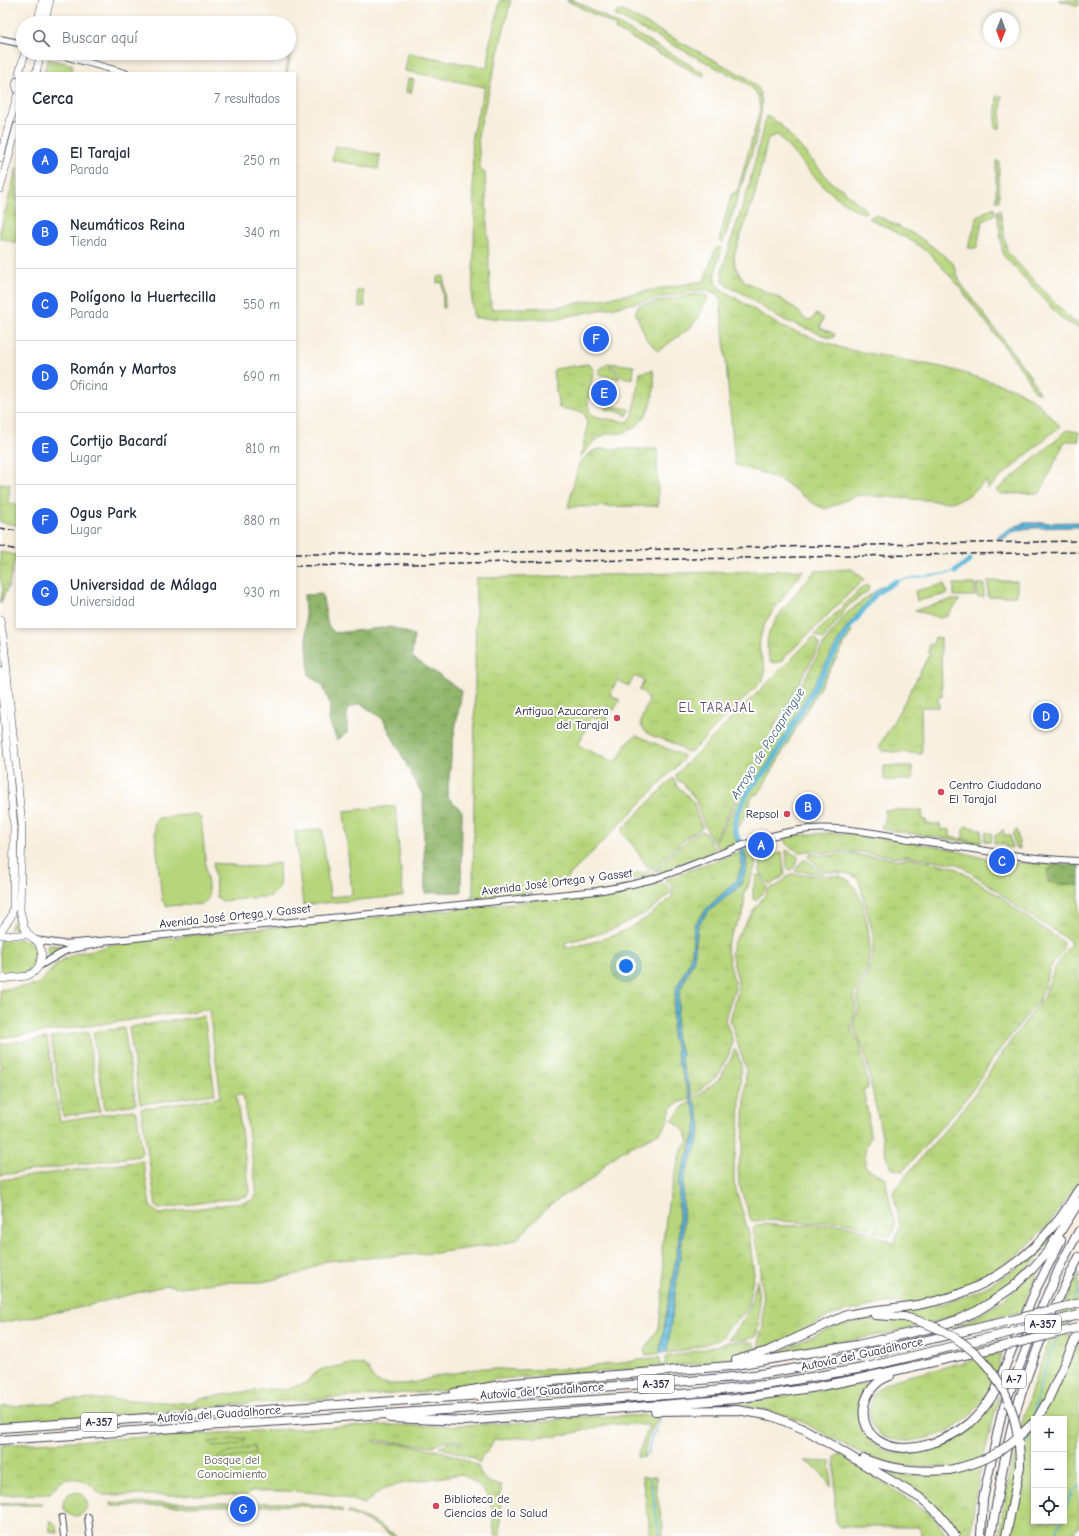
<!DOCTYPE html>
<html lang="es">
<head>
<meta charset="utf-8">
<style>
	:root { --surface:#fff; --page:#f6f6f7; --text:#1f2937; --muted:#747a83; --line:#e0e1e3; --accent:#2563eb }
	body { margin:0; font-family:"Comic Neue",sans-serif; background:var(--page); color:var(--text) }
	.controls { position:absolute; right:12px; bottom:12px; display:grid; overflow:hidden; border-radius:0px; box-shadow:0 2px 6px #0003 }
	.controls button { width:36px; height:36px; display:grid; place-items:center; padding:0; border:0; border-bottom:1px solid var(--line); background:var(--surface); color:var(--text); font:20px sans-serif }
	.compass { position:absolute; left:983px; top:12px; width:36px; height:36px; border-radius:50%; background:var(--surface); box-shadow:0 2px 6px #0003; rotate:181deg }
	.you { position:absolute; left:626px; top:966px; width:14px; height:14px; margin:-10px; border:3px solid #fff; border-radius:50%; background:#1a73e8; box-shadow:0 0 0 6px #1a73e833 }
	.badge { display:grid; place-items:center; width:26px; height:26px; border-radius:50%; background:var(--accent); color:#fff; font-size:13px; font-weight:700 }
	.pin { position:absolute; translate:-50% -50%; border:2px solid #fff; box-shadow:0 1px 4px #0006 }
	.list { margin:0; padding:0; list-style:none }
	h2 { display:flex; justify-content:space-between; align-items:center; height:52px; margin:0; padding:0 16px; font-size:17px }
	h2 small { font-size:13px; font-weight:400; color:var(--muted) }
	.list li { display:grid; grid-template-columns:26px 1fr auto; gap:12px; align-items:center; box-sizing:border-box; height:72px; padding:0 16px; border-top:1px solid var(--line) }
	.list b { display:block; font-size:15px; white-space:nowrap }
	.list p { margin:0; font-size:13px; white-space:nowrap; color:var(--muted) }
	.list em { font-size:13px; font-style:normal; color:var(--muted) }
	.icon { flex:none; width:22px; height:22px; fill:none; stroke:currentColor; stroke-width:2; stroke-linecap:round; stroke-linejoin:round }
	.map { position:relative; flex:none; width:1079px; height:1536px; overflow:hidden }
	.search { position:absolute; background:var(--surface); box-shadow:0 2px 6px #0003; left:16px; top:16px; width:280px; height:44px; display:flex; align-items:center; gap:10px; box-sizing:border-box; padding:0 14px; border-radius:22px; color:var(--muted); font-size:15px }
	.panel { position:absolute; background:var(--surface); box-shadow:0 2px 6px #0003; left:16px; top:72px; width:280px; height:556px; border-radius:0px }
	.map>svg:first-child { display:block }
	.grass { fill:url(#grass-tufts); stroke:#6c7c5c; fill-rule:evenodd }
	.forest { fill:url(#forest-crowns); stroke:#5a6c54 }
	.garden { fill:#b7d57c; stroke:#6c7c5c }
	.water { fill:url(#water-waves); stroke:#3f6d8a }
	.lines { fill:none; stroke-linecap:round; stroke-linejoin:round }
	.stream { stroke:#5cb8da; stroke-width:1.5 }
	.canal { stroke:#5cb8da; stroke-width:5 }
	.secondary-casing { stroke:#424153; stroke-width:8 }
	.primary-casing { stroke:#424153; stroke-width:8 }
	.highway-casing { stroke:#424153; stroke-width:10 }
	.secondary { stroke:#fff; stroke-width:6 }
	.primary { stroke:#fff; stroke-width:7 }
	.highway { stroke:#fff; stroke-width:8 }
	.rail { stroke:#22223b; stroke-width:1.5; stroke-dasharray:6 3; stroke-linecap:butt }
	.highway-bridge-casing { stroke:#424153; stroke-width:10; stroke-linecap:butt }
	.highway-bridge { stroke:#fff; stroke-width:8 }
	.poi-dot { fill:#d1495b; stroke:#fff; stroke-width:1.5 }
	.labels { text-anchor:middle; stroke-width:4; stroke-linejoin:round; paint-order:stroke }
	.shield { fill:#fff; stroke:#646476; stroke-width:1 }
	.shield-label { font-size:11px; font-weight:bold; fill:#22223b }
	.poi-label { font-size:12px; fill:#22223b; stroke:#fff; text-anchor:end }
	.street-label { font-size:12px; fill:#22223b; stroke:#fff }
	.park-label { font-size:12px; fill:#566152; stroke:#fff }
	.neighbourhood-label { font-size:13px; letter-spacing:1px; fill:#60486b; stroke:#fff }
	.water-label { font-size:13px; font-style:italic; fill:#395e7b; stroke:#fff }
</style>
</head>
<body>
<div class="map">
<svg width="1079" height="1536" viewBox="0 0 1079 1536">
	<defs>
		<pattern id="grass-tufts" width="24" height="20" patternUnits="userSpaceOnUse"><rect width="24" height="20" fill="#b7d57c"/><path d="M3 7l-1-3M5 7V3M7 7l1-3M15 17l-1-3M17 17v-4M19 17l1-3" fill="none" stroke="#9db76c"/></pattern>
		<pattern id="forest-crowns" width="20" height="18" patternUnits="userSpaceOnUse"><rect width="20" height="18" fill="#91b66c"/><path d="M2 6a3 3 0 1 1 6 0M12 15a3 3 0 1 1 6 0" fill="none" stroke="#76945a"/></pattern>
		<pattern id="water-waves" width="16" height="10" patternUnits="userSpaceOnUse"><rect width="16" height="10" fill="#5cb8da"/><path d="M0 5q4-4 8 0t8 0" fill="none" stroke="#4c95b2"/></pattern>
	</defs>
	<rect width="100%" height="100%" fill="#fff"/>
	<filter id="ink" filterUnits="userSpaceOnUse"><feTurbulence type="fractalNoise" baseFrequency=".025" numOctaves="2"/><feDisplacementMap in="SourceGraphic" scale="8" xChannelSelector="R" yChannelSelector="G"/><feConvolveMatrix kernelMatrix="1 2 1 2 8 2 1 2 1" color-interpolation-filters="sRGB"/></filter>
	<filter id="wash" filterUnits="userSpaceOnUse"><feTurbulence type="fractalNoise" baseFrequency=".012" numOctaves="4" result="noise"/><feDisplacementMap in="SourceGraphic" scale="16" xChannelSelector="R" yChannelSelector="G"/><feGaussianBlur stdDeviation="0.9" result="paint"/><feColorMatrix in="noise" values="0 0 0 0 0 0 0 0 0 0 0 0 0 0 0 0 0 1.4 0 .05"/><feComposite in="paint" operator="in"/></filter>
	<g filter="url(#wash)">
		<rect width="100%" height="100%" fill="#f7efde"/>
		<path class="grass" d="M500,0H511L478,135L480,169L485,173L491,309L555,307L704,281L715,250L719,247L722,248L716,268L715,283L721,289L782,327L845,349L947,368L1012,388L1028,396L1041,406L1060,426L987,489L986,480C976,491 965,500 950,502L863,495L855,496L826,509L820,507L811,502L786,483L763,473L735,465L720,296L708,290H699L555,319L475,318L473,314L472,303L475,211L473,188L472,134L485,87L405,71L408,53L487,68L490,51L488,50L495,22L496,21Z
			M566,0H574L633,32L704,73L703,77L615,29L616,26Z
			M1058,0H1079V6Z
			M623,11L749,79L759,89L762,102L761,114L755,143L723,243L719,241L731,195L738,190L760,110L758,96L754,90L746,83L615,15L617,12Z
			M48,59L73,65L71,73H44Z
			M997,96H1002L1000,128H995Z
			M766,116L771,118L780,124L833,184L842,189L867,211L863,213C828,198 803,164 778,135L768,138L754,198L734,255L735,266L744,281L783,300L799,312L806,320L812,319L816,314L823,318L820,328L835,334L834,337L831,338L779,318L755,302L746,295L727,286L723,281L722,270L748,189Z
			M335,146L380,155L378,169L332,160Z
			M996,161H999V201H996Z
			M17,167V243L0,238V231Z
			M994,207L995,214L982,222L977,248H968L978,216Z
			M1000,210L1007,252L1071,320L1079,323V328L1063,320L1003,255L997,211Z
			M876,215L919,237L933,247L953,263L960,282L1031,377L1039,393L1034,392L1028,378L957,284L930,254L915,243L869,218Z
			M363,290L365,306L359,307L357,291Z
			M701,293L708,296L699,317L690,328L658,351L647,340L635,312L639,305Z
			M587,364L591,366L594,371C592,381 583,406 592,414C598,419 617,420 626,422L629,421L633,415L640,373L653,370C658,393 649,424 625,432C619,435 611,432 604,435C594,440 587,449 580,458C583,444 592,424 583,412L559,408L553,372L555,369Z
			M1066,430L1079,432V441H1065L1040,493L1001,494L996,491L1059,438Z
			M599,449H657L658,506L568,507L579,463L593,451Z
			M0,483L10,484L8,503L17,504V525L0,522Z
			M0,552L16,555L9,585L0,604L3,589L0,578Z
			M852,569L864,579L781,661L776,663L770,662C768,653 766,646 768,637C770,622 803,585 815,571Z
			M803,570L766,621C762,631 758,641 760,652C763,664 767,667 763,680L692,751H689L687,753C682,749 676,745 671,742C661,738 640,736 641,721C642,715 647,707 649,700L644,693L639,690L644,681L634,676L629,686L617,680L610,695L620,700L614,710L602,704L597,713L610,719L608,723L592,716L578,745L610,761L618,760L626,744L636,735L684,756L682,758L683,760L559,886C547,890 533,888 522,894L469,898L473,894L476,578Z
			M883,585L884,587L874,594L845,629L766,767L747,790L734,816L732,824V831L737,843L719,849L715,846V842L825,642L847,613Z
			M865,586H869L868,591L848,606L823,640L821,638L814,635L858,591Z
			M850,629L852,631L758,795L755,794C749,799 751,803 749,809C747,815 742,821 739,826L736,827L740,812L750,791L769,769Z
			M935,637L941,638L942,697H938L939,707H921L922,754L884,751L879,747L907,697L930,653L928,652L930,644L933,645Z
			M812,638L817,640L819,643V647L766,741L713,843L700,814L696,800L683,783L677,780L676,774Z
			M673,778L678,787L684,792L694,803L697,815L703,827L688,837L651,870L649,869L632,844L622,833L623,828Z
			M885,810H922L923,820H926V824H940L941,830L950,829V837L981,842L980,844L882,829L881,825H885Z
			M701,831L706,833L712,846L717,851L661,872L653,871L689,839Z
			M829,833L859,834L946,848L995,861L1010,864L1017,862L1058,864L1048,870L1060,884L1079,885V1182L1049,1224L1020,1253L989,1276L958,1290L921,1302L886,1303L831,1315L790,1337L762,1349L729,1359L710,1362L667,1367L499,1379L449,1390L228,1405L54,1420L0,1423V1407L47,1404L64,1400L103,1399L187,1403L209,1397L237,1393L268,1389L285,1390L305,1383L318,1371L323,1369L351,1364L363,1365L369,1370L372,1377L377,1382L383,1384H404L422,1381L436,1376L483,1368L518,1370L566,1369L622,1363L650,1358H660V1365H665L666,1357L710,1348L728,1342H753L756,1349L760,1348L759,1340L763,1325V1299L760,1276L761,1270L753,1229L757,1225L766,1224L786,1226L837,1224L854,1227L872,1233L894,1243L900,1226L893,1191L972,1098L1003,1052L1043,998L1054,970L1068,947L1071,945L1069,940L1017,907L995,889L958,864L910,856L899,857L853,851L826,853L809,851L799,852L787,845L783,838L797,835Z
			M765,845L766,852L771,850L773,856L782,852L785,875L770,885L762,876L760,870L761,864L758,856L757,847Z
			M748,848L755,860L756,864L747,889L745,890L743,915L733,930L726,946L734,981L735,989L727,1012L725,1020L732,1038V1045L729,1054L718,1075L692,1097L681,1060L682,1054L675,1035L680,990L694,959L698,925L709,911L740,886L747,860L744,849Z
			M786,850L799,857C797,862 795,870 789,870L787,867Z
			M741,851L742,865L737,880L708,907L694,925L692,953L688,964L676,989L673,1010L672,1038L676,1044L678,1061L690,1098L688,1100L677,1103L671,1109L667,1123L661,1132L626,1149L608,1161L594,1178L561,1197L548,1207L517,1239L507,1243L435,1253L325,1261L302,1273L263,1282H221L181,1287L167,1285L74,1309L0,1323V1180L143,1161L150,1206L159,1214L251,1201L257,1194L243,1094L236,1095L250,1192L247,1196L159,1209L156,1206L141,1109L221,1097L209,1009L0,1038V990L37,985L59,962L76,953L99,949L108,945L193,935L401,915L611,892L659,882C666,884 669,886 671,893L651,910L615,928L595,935L566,942L565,948C589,945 623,934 643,920C653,913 663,905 672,897L673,887L664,880Z
			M853,853L863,856L880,857L898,860L910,858L921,860L954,867L1000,896L1014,908L1063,942V949L1050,968L1040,999L999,1050L969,1095L903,1171L892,1169L886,1155L864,1050L854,1028L855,1017L859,1008L857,996L867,976L873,955V934L859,880C848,870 840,874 828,872C822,871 813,861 807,856L810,854L826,856Z
			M804,860H806L824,873L795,871L802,861Z
			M648,872L655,876L610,884L638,873Z
			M791,874L840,876L848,880L853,885L862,901L868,928L870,949L866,973L854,995L856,1007L851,1026L853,1032L860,1044L868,1083V1088L863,1090L868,1114L870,1136L865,1151V1167L885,1178L895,1226L894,1233L889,1236L855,1224L837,1221L809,1223L766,1220L753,1221L751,1220L739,1184L738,1166L743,1148L746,1069L730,1020L738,991V981L731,953L733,943L754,910L770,888L777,886Z
			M757,875H760L767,886V889L755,901L753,899V889Z
			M16,911H17L18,919L21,928L9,929L14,920Z
			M22,939C37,942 45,960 31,970C23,976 9,974 0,975V940Z
			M48,945L72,946L60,949L50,955L48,954L47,947Z
			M204,1016L215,1094L140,1104L129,1027Z
			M124,1028L136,1104L105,1109L93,1032Z
			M88,1032L100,1111L63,1116L51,1037Z
			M47,1038L60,1121L132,1110L137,1112L142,1153L139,1156L0,1175V1044Z
			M734,1050H736L741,1064L739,1129L734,1163V1183L749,1234L754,1274L748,1304L743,1314L727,1329L722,1338C705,1345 686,1351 667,1353V1347L683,1235V1189L684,1177L695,1150L701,1126L696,1104L693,1099L719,1079L731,1059Z
			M691,1101L697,1118L696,1130L679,1181V1240L666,1317L660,1349L661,1353L646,1355L644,1351L659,1328L664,1282L662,1249L668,1204L679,1158L682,1150L689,1142C686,1130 681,1127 672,1120L684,1106Z
			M1069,1212C1058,1230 1047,1249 1032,1264C1013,1282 989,1300 965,1311C938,1322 911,1328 883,1334C848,1341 813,1348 778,1354L782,1350L838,1325L868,1320H889L891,1318L915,1317L892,1311C904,1310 916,1310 928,1307C970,1299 1010,1278 1039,1247C1050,1236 1059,1224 1069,1212Z
			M1044,1261L1020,1312L950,1327C993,1313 1013,1293 1044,1261Z
			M1079,1274V1298L1065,1336L1075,1334L1072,1342H1079V1526L1074,1532V1536H1010L1023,1467L1004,1536H999C1011,1445 1038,1356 1079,1274ZM1034,1419H1064V1521H1034Z
			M757,1280C759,1300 761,1318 756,1337L743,1340L728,1339C745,1323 752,1302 757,1280Z
			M1002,1353C996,1382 980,1412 954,1428C931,1442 867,1454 869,1409C870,1400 874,1391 882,1386C893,1379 909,1376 922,1373C949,1366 975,1359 1002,1353Z
			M871,1383C856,1403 852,1427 874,1444C881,1449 888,1453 896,1453C919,1455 944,1447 963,1435C978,1426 989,1408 1000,1395C988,1438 973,1491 971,1536H957L931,1503L904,1483L882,1470C904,1478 926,1477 949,1473L948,1467C925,1467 904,1468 882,1461C852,1452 828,1434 800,1421C777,1411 751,1406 726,1404Z
			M659,1415C658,1423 652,1428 649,1435C646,1442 645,1450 645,1457H637L649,1425L616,1424L558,1436L494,1439L488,1451L482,1456L479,1463L472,1457L439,1447L448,1442L461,1443L462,1441L445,1440L433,1446L373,1440L377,1443C408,1443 451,1450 478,1466C481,1479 487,1484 501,1485L500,1536H495C493,1528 494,1520 492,1511C490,1492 477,1484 462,1474L400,1484L382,1490L364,1504C328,1490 290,1491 251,1491L247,1495H102C97,1494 97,1490 93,1487C84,1477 69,1476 58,1484C55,1487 53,1491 50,1494L0,1495V1445L347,1426L381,1425L442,1426L552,1421L568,1417Z
			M840,1454L930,1514L944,1530L947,1536H921L920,1527H841L835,1522V1457Z
			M804,1461L831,1462V1467H829V1469L831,1470V1487C823,1474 818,1468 804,1461Z
			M642,1476L650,1478L656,1476V1491L663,1525V1536H649V1523Z
			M63 1504a12 12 0 1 1 24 0a12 12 0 1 1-24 0Z
			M0,1503H42V1505H0Z
			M111,1503H243V1506H111Z
			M248,1503C280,1503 312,1501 343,1510L342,1512C312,1503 279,1506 248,1506Z
			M348,1511L374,1522L397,1536H393L373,1524L348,1513Z"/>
		<path class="forest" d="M322,594L328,626L335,633L391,627L414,635L412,657L462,691L453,741L447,796L462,811L461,892L425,893L423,796L383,719L360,703L347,709V733L337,740L329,721L330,704L323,686L309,675L304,595Z
			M1058,864L1079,865V885L1060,884L1048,882V870Z"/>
		<path class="garden" d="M292,44H293L287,73H286L288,59L285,58L286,53L290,52Z
			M408,79L414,80L411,93L406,92Z
			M444,276L445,307L443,308L442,282L437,283V277Z
			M608,363L634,366L633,379L622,377L611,365V368L618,375L620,379L598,374L599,370Z
			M605,405L629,409L628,415L625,416V413L605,409Z
			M988,581H1017V596L988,597Z
			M944,584L947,594L917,601L915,591Z
			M954,584H975V596H954Z
			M977,584H984V597H977Z
			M951,600H960L947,616L940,618L915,610Z
			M884,766H912L913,780H884Z
			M395,806L403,896L303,905L295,832L322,829L330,897L352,895L344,811Z
			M196,814L201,818L209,897L203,904L167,906L162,900L154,823L158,818Z
			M965,826L982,830L981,842L962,839Z
			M1003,829L1004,835H1010L1012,848L1006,847L1005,844L994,843L995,835L1000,833Z
			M1016,830H1017L1020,849L1015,848L1013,834Z
			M986,832L992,833L991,842L984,841Z
			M213,863L253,867L279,863C279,876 283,889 271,896L222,901L217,897Z
			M245,1438V1440C235,1447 225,1447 213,1446L209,1442Z
			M254,1446L255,1453L212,1462V1461L224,1454Z
			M49,1521H52L57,1527L58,1533L50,1532Z"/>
		<path class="water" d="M1079,522V527L1029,528L1014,531L1005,538H996L1007,530L1024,523Z
			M744,849L747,867L740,886L709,911L698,925L694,959L680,990L675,1035L682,1054L681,1061L693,1100L696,1104L701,1126L695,1150L684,1177L683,1189V1235L667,1352L661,1353L660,1349L666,1317L679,1240V1181L684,1165L691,1149L696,1130L697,1118L678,1061L676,1044L672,1038L673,1010L676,989L688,965L692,953L694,925L708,907L737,880L742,865L740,852Z"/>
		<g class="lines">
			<path class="stream" d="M896,581C916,576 936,576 955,572
				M1073,1301L1079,1288
				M1061,1329L1065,1321
				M1034,1416C1037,1389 1048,1361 1058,1336
				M1022,1450L1031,1435L1033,1428
				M648,1454L651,1438L658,1426L661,1418
				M650,1478L660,1536
				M1064,1512L1072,1492L1079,1486
				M1055,1536L1061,1521"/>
			<path class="canal" d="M955,572L970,560
				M742,849L735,831V824L738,812L749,790L768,768L849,628L876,594L883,589L896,581"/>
		</g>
	</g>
	<g filter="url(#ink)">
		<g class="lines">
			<defs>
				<path id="secondary" d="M0,39L23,44
					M54,53L125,73
					M35,940L63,944L125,939L597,891C618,887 639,884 659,877C709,861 756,834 809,829C842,827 875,833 908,839C965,847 1021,859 1079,861
					M39,966L67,950L102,943
					M88,1517L90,1536
					M62,1518L64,1536"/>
				<path id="primary" d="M37,23L43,0
					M44,23L50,0
					M19,73L25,53
					M36,73L41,53
					M17,81L16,85L17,89
					M0,158L17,96
					M0,189L17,126
					M0,619L4,643L22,826L20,910L24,927L29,935L39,943L42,955L39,966L34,972L27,976L0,979
					M0,671L14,827L13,909L11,917L0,932
					M0,935H29"/>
				<path id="highway" d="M875,1315L904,1317
					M736,1360L768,1351L847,1315C872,1309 897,1309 922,1304C977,1294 1020,1267 1055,1224C1064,1214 1071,1201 1079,1189
					M890,1376C862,1385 853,1424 879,1441C905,1458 949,1440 970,1423C980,1414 988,1403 995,1392L1035,1291L1061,1240
					M454,1393L513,1383L730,1366L857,1345L936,1327L957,1320L977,1311L990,1303L1013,1287L1032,1269L1048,1251L1079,1202
					M655,1411L737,1410L772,1416L806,1430L922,1499C936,1510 946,1521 955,1536
					M390,1418L464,1421L735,1399L811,1388L862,1378L1004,1346
					M1037,1419L1048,1400L1079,1331
					M0,1428L688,1381C714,1379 741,1377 767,1373C849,1360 930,1339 1012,1320
					M0,1440L695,1393L772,1384L863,1368L1008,1333
					M864,1459C893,1470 917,1472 949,1470
					M981,1536L983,1499L1002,1412L1044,1302L1063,1260L1079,1231
					M991,1536C998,1495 1004,1454 1015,1414C1031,1360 1053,1307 1079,1257
					M1006,1536L1020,1466"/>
			</defs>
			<use href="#secondary" class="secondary-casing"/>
			<use href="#primary" class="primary-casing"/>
			<use href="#highway" class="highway-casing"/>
			<use href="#secondary" class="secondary"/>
			<use href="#primary" class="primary"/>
			<use href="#highway" class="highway"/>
			<path class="rail" d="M0,528L17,531
				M0,546L17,550
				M295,554H411L1079,541
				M295,566L1079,552"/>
			<defs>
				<path id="highway-bridge" d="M904,1317C979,1335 1020,1389 1020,1466
					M1012,1320L1079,1303
					M1008,1333L1079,1315
					M1004,1346L1077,1328
					M949,1470C988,1462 1006,1450 1034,1422"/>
			</defs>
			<use href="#highway-bridge" class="highway-bridge-casing"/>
			<use href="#highway-bridge" class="highway-bridge"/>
		</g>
	</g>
	<g class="poi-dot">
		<circle cx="617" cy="718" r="4"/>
		<circle cx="941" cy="792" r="4"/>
		<circle cx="787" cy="814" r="4"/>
		<circle cx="436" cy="1506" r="4"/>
	</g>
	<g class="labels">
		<g class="shield">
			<rect x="1025" y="1315" width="36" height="18" rx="3"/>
			<rect x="1002" y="1370" width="24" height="18" rx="3"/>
			<rect x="638" y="1375" width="36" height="18" rx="3"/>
			<rect x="81" y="1413" width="36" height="18" rx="3"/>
		</g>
		<g class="shield-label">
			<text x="1043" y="1328">A-357</text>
			<text x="1014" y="1383">A-7</text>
			<text x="656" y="1388">A-357</text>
			<text x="99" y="1426">A-357</text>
		</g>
		<g class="poi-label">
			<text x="609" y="715">Antigua Azucarera<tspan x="609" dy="14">del Tarajal</tspan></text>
			<text x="949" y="789" text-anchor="start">Centro Ciudadano<tspan x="949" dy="14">El Tarajal</tspan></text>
			<text x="779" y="818">Repsol</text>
			<text x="444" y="1503" text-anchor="start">Biblioteca de<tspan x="444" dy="14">Ciencias de la Salud</tspan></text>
		</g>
		<g class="street-label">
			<text transform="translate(557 882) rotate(-7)" y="4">Avenida José Ortega y Gasset</text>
			<text transform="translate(235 916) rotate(-6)" y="4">Avenida José Ortega y Gasset</text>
			<text transform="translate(862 1354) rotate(-12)" y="4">Autovía del Guadalhorce</text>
			<text transform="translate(542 1391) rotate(-4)" y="4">Autovía del Guadalhorce</text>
			<text transform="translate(219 1414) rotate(-4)" y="4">Autovía del Guadalhorce</text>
		</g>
		<g class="park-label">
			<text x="232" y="1464">Bosque del<tspan x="232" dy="14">Conocimiento</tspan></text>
		</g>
		<g class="neighbourhood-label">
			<text x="717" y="712">EL TARAJAL</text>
		</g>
		<g class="water-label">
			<text transform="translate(767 743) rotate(-58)" y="5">Arroyo de Pocapringue</text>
		</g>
	</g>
</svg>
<div class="controls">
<button>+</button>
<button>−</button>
<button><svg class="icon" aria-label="locate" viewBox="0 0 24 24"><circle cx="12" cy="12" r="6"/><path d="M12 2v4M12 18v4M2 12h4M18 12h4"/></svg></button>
</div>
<svg class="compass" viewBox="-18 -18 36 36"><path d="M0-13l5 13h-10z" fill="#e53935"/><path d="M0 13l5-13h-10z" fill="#747a83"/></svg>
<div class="you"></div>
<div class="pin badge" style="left:761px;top:845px">A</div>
<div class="pin badge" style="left:808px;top:807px">B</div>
<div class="pin badge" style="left:1002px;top:861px">C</div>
<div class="pin badge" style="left:1046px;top:716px">D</div>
<div class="pin badge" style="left:604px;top:393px">E</div>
<div class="pin badge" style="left:596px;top:339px">F</div>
<div class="pin badge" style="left:243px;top:1509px">G</div>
<div class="search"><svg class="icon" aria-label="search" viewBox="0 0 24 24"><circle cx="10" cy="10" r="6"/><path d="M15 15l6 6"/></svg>Buscar aquí</div>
<section class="panel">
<h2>Cerca<small>7 resultados</small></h2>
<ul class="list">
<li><span class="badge">A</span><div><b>El Tarajal</b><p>Parada</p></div><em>250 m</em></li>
<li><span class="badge">B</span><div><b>Neumáticos Reina</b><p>Tienda</p></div><em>340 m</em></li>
<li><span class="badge">C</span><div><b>Polígono la Huertecilla</b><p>Parada</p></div><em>550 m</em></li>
<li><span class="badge">D</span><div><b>Román y Martos</b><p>Oficina</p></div><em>690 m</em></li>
<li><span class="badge">E</span><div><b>Cortijo Bacardí</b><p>Lugar</p></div><em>810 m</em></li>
<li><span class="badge">F</span><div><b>Ogus Park</b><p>Lugar</p></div><em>880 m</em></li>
<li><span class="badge">G</span><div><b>Universidad de Málaga</b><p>Universidad</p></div><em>930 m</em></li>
</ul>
</section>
</div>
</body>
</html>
